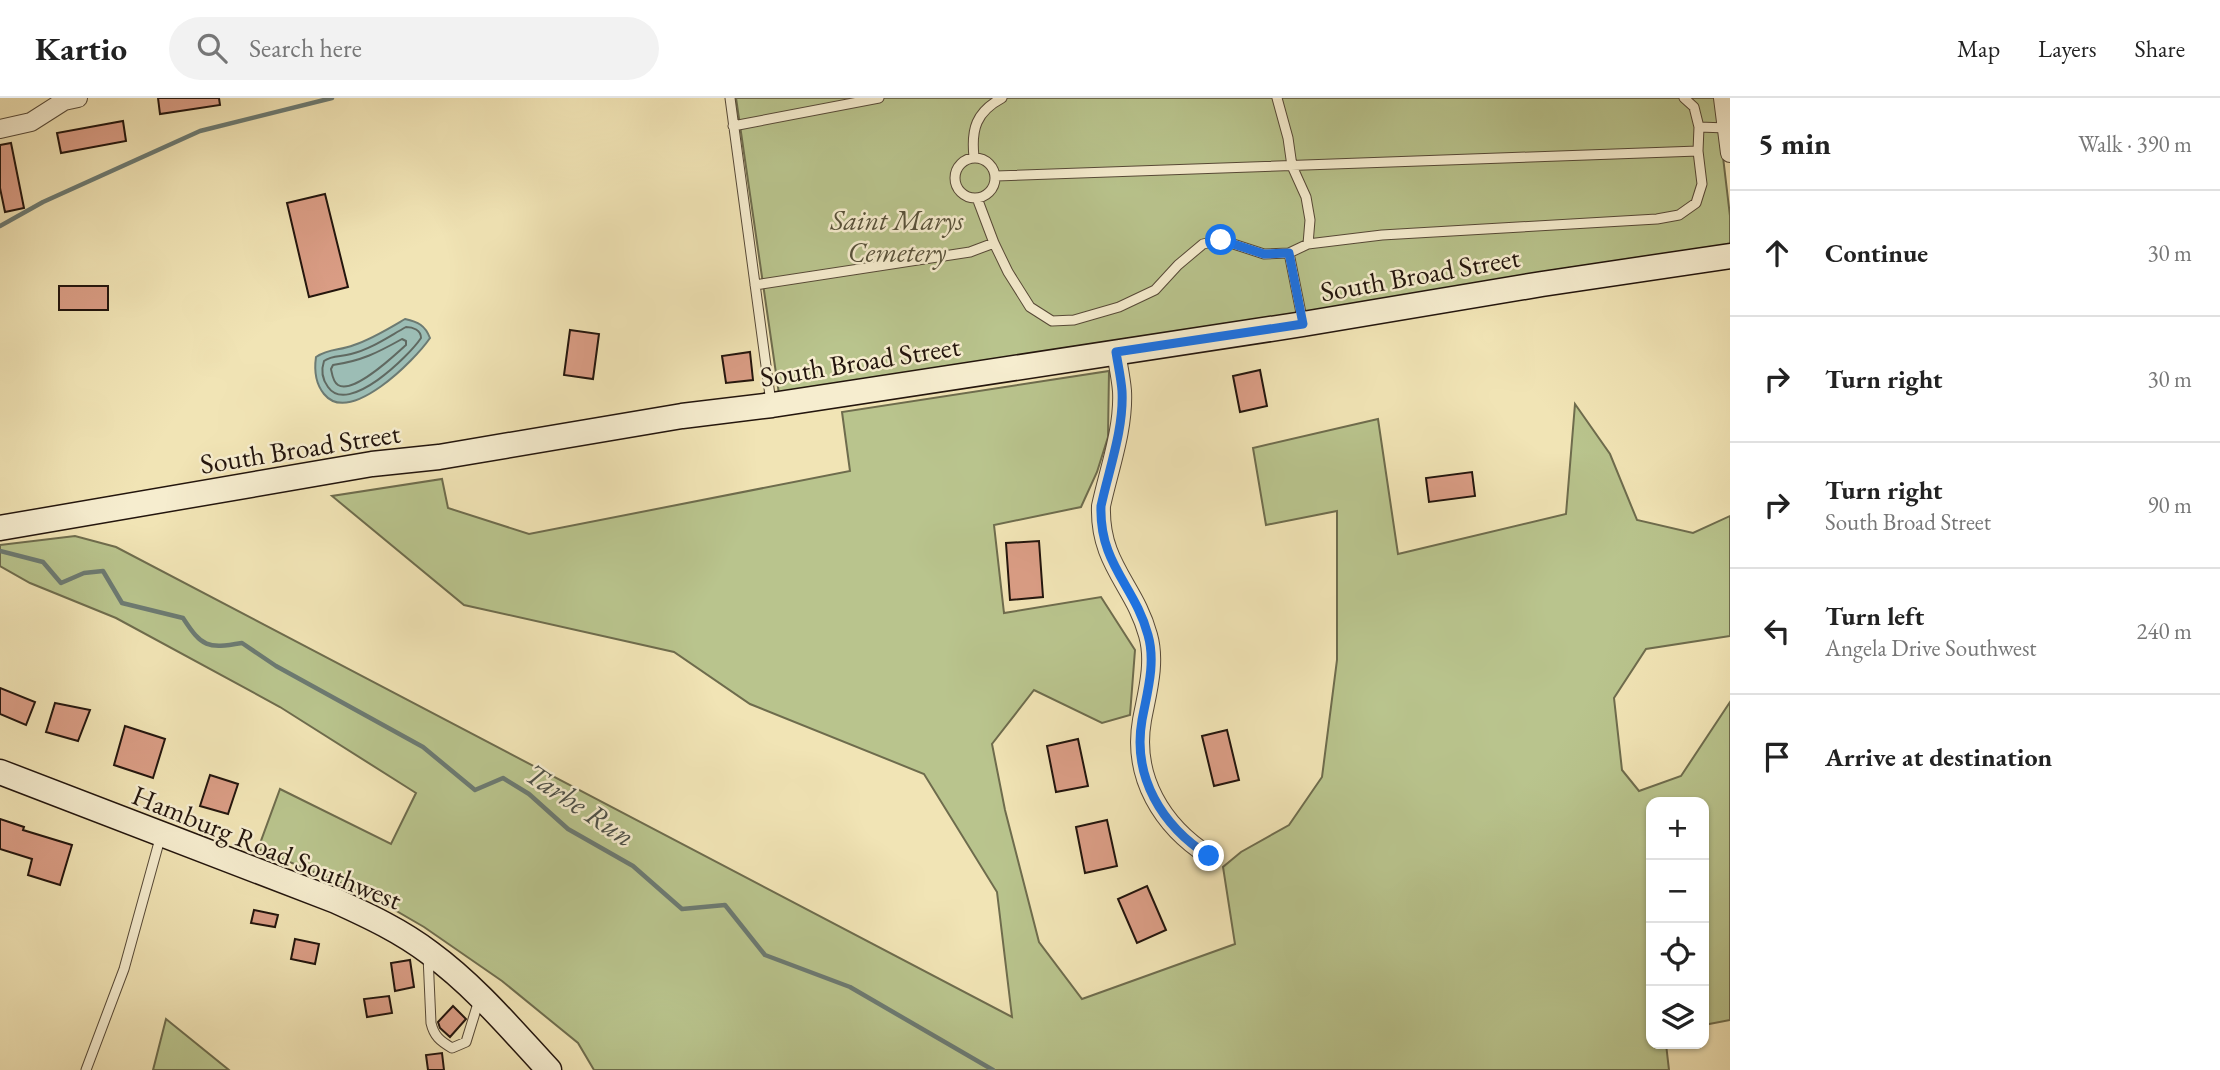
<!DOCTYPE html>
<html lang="en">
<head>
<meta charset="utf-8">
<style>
	:root { --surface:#fff; --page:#f2f2f2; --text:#222; --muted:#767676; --line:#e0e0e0 }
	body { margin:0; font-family:"EB Garamond",serif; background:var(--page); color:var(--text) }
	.controls { position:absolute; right:21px; bottom:21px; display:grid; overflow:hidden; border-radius:14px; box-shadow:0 2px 5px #0004 }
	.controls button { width:63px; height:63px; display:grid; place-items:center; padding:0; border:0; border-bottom:2px solid var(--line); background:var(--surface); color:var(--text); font:35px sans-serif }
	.stop { position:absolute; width:21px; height:21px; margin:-16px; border:5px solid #1a73e8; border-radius:50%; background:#fff }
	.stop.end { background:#1a73e8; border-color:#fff; box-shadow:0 2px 7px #0008 }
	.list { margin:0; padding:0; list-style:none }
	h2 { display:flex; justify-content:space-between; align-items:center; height:91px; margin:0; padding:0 28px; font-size:30px }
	h2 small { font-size:23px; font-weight:400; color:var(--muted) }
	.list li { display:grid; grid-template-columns:46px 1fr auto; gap:21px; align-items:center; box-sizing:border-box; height:126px; padding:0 28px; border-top:2px solid var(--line) }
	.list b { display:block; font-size:26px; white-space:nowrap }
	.list p { margin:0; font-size:23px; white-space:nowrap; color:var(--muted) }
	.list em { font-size:23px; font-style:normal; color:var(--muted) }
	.icon { flex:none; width:38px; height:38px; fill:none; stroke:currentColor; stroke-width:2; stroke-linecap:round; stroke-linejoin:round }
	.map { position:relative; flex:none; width:1730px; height:972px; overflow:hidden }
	header { display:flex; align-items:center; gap:42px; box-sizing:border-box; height:98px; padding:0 35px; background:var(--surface); border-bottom:2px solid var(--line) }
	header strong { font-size:33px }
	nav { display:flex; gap:38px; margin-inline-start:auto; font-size:24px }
	.search { width:490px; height:63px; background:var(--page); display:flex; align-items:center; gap:18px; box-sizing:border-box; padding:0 24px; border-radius:38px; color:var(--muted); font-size:26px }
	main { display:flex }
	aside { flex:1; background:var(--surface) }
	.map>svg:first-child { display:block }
	.green { fill:#b9c48d; stroke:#6e6c4d; stroke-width:2 }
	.water { fill:#9cbdb5; stroke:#6c7a72; stroke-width:2 }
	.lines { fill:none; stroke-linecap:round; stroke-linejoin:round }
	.shore { stroke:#606961; stroke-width:2 }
	.stream { stroke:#6c7a72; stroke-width:4.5 }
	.building { fill:#da9d85; stroke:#23150d; stroke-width:2 }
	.lane-casing { stroke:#564937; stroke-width:11 }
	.street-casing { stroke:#564937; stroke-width:20 }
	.secondary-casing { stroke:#23150d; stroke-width:27 }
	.lane { stroke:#f6edcf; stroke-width:9 }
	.street { stroke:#f6edcf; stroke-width:18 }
	.secondary { stroke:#f6edcf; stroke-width:24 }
	.route { stroke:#1a73e8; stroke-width:9 }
	.labels { text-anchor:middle; stroke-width:5; stroke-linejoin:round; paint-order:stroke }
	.park-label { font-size:28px; font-style:italic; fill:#58523a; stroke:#f6edcf }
	.street-label { font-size:28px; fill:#23150d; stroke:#f6edcf }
	.water-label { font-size:30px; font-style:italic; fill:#4d5048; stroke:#f6edcf }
</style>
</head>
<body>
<header>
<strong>Kartio</strong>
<div class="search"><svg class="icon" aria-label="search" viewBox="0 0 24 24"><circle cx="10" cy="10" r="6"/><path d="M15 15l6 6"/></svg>Search here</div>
<nav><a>Map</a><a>Layers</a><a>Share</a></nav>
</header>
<main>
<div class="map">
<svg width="1730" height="972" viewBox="0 0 1730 972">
	<rect width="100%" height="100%" fill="#f1e4b5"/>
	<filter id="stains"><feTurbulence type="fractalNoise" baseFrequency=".00286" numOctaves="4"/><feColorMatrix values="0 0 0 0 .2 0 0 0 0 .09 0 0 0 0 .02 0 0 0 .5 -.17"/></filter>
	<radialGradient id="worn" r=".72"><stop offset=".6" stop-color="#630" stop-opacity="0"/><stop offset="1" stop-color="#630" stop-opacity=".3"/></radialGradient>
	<path class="green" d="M736,0H1716L1730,118V149L779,296Z
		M1109,273L1108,339L1097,374L1081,409L994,427L1004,515L1101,499L1135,552L1130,617L1102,625L1034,592L992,646L1005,712L1039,844L1082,901L1235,846L1223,769L1241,754L1289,727L1322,679L1337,562V413L1266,427L1253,350L1378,321L1398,456L1566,416L1575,306L1610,356L1637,422L1693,435L1730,418V538L1646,551L1614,600L1622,672L1639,693L1681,678L1730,604V922L1704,927V704H1651V946H1666L1669,972H594L578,945L502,883L424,829L367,796L258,751L280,691L391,746L416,695L280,609L116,520L30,485L0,468V447L75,438L116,449L1012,919L997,794L924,676L750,606L674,554L464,507L332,398L442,381L448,410L529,436L850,373L842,314Z
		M166,921L229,972H153Z"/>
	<path class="water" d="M405,221C418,224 425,227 430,240C415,262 350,328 324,296C315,285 314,273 316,259C330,250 339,253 354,247C372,241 388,231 405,221Z"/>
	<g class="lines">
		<path class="shore" d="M406,229C413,229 421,232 421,240C409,258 348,318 328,289C322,281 321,272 324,263C332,257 341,259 351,256C371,251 388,239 406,229Z
			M402,241L406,243V247C395,257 353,297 338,287C333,284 332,276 331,271L333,267C361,263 377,255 402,241Z"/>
		<path class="stream" d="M0,128L43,104L200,33L332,0
			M0,453L43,464L61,485L84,475L103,473L122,505L183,520C202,549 207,551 242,545L276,568L423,649L475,692L503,680L529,696L568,731L633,768L682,811L725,807L765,857L850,889L993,972"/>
	</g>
	<path class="building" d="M158,0H219L220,7L160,16Z
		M123,23L126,43L61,55L57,35Z
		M11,45L24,110L5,114L0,90V47Z
		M325,96L348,189L309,199L287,105Z
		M59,188H108V212H59Z
		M570,232L599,236L593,281L564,277Z
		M750,254L753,282L726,285L722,258Z
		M1260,272L1267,308L1240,314L1233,278Z
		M1472,374L1475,398L1429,404L1426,380Z
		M1039,443L1043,499L1010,502L1006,445Z
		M0,590L35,604L26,627L0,616Z
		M55,605L90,612L78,643L46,634Z
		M125,628L165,641L153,680L114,667Z
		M1227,632L1239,682L1214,688L1202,638Z
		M1078,641L1088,688L1056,694L1047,648Z
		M210,677L238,686L228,716L200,708Z
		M0,721L24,729L23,732L72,747L60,787L28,777L32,761L0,751Z
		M1107,722L1117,768L1085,775L1076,729Z
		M1147,788L1166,832L1137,845L1118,801Z
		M254,812L278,817L275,829L251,825Z
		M295,841L319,846L315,866L291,861Z
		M410,862L414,889L395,893L391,865Z
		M389,898L392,915L367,919L364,901Z
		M453,908L466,921L450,939L440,930L438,924Z
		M442,955L444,972H428L426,957Z"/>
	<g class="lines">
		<defs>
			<path id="lane" d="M730,0L771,305
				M1277,0L1288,40L1292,68L1306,99L1310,122L1308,146
				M733,28L879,0
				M1699,29L1727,30
				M974,59C971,31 976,14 1002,0
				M955 80a20 20 0 1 1 40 0a20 20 0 1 1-40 0Z
				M996,78L1698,53
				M977,100L994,145L1008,174L1030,209L1052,223L1074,222L1119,209L1155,192L1178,167L1203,146L1221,142L1264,156L1289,155L1308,146L1382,137L1657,121L1679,117L1696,105L1702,86L1698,53L1699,29L1694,9L1684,0
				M1289,155L1303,225
				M755,187L970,154L994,145
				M428,858L431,925C434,938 440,943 452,950L466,944L479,902
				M86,972L124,871L161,737"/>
			<path id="street" d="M1723,0L1730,55
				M0,31L31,24L64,3L78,0
				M1116,254C1118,267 1121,280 1122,293C1124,331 1109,371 1101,408C1099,466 1135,488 1148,537C1156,565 1147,595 1142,622C1132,679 1162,728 1209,758"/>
			<path id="secondary" d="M0,430L372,366L439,359L682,318L772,307L1303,226L1542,186L1730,158
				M0,674L336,803C369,818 401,833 430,855C475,888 511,931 549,972"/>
		</defs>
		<use href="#lane" class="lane-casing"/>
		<use href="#street" class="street-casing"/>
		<use href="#secondary" class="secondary-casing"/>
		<use href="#lane" class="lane"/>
		<use href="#street" class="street"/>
		<use href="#secondary" class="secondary"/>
	</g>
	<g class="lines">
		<path class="route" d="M1209,758C1162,728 1132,679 1142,622C1147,595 1156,565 1148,537C1135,488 1099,466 1101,408C1109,371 1124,331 1122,293C1121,280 1118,267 1116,254L1303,226L1289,155L1264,156L1221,142"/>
	</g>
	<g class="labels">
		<g class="park-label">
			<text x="897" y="132">Saint Marys<tspan x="897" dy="32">Cemetery</tspan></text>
		</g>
		<g class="street-label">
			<text transform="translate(1420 176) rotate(-10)" y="10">South Broad Street</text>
			<text transform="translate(860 263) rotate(-9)" y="10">South Broad Street</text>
			<text transform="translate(300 350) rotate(-9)" y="10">South Broad Street</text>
			<text transform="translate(267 749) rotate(22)" y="10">Hamburg Road Southwest</text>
		</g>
		<g class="water-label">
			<text transform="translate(580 707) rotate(34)" y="10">Tarhe Run</text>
		</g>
	</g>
	<rect width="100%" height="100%" filter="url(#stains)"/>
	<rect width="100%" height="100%" fill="url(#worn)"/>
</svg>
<div class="controls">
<button>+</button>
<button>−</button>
<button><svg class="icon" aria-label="locate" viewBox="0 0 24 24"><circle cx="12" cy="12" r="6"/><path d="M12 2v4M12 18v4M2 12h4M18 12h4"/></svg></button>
<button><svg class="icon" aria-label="layers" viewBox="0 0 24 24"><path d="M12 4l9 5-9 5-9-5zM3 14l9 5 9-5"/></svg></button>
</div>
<div class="stop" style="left:1221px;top:142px"></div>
<div class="stop end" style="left:1209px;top:758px"></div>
</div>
<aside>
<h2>5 min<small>Walk · 390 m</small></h2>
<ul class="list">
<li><svg class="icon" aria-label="ahead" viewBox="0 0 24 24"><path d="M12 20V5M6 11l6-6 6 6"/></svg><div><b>Continue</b></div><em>30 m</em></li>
<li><svg class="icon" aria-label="right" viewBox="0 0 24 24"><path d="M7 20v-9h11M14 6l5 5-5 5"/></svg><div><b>Turn right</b></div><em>30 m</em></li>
<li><svg class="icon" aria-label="right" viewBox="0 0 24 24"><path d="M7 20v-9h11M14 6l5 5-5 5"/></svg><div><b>Turn right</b><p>South Broad Street</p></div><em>90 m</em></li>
<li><svg class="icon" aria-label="left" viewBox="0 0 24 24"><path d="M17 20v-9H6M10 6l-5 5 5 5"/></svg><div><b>Turn left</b><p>Angela Drive Southwest</p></div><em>240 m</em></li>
<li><svg class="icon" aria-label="arrive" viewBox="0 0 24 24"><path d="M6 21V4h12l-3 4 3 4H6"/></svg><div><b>Arrive at destination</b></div></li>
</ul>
</aside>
</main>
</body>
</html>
